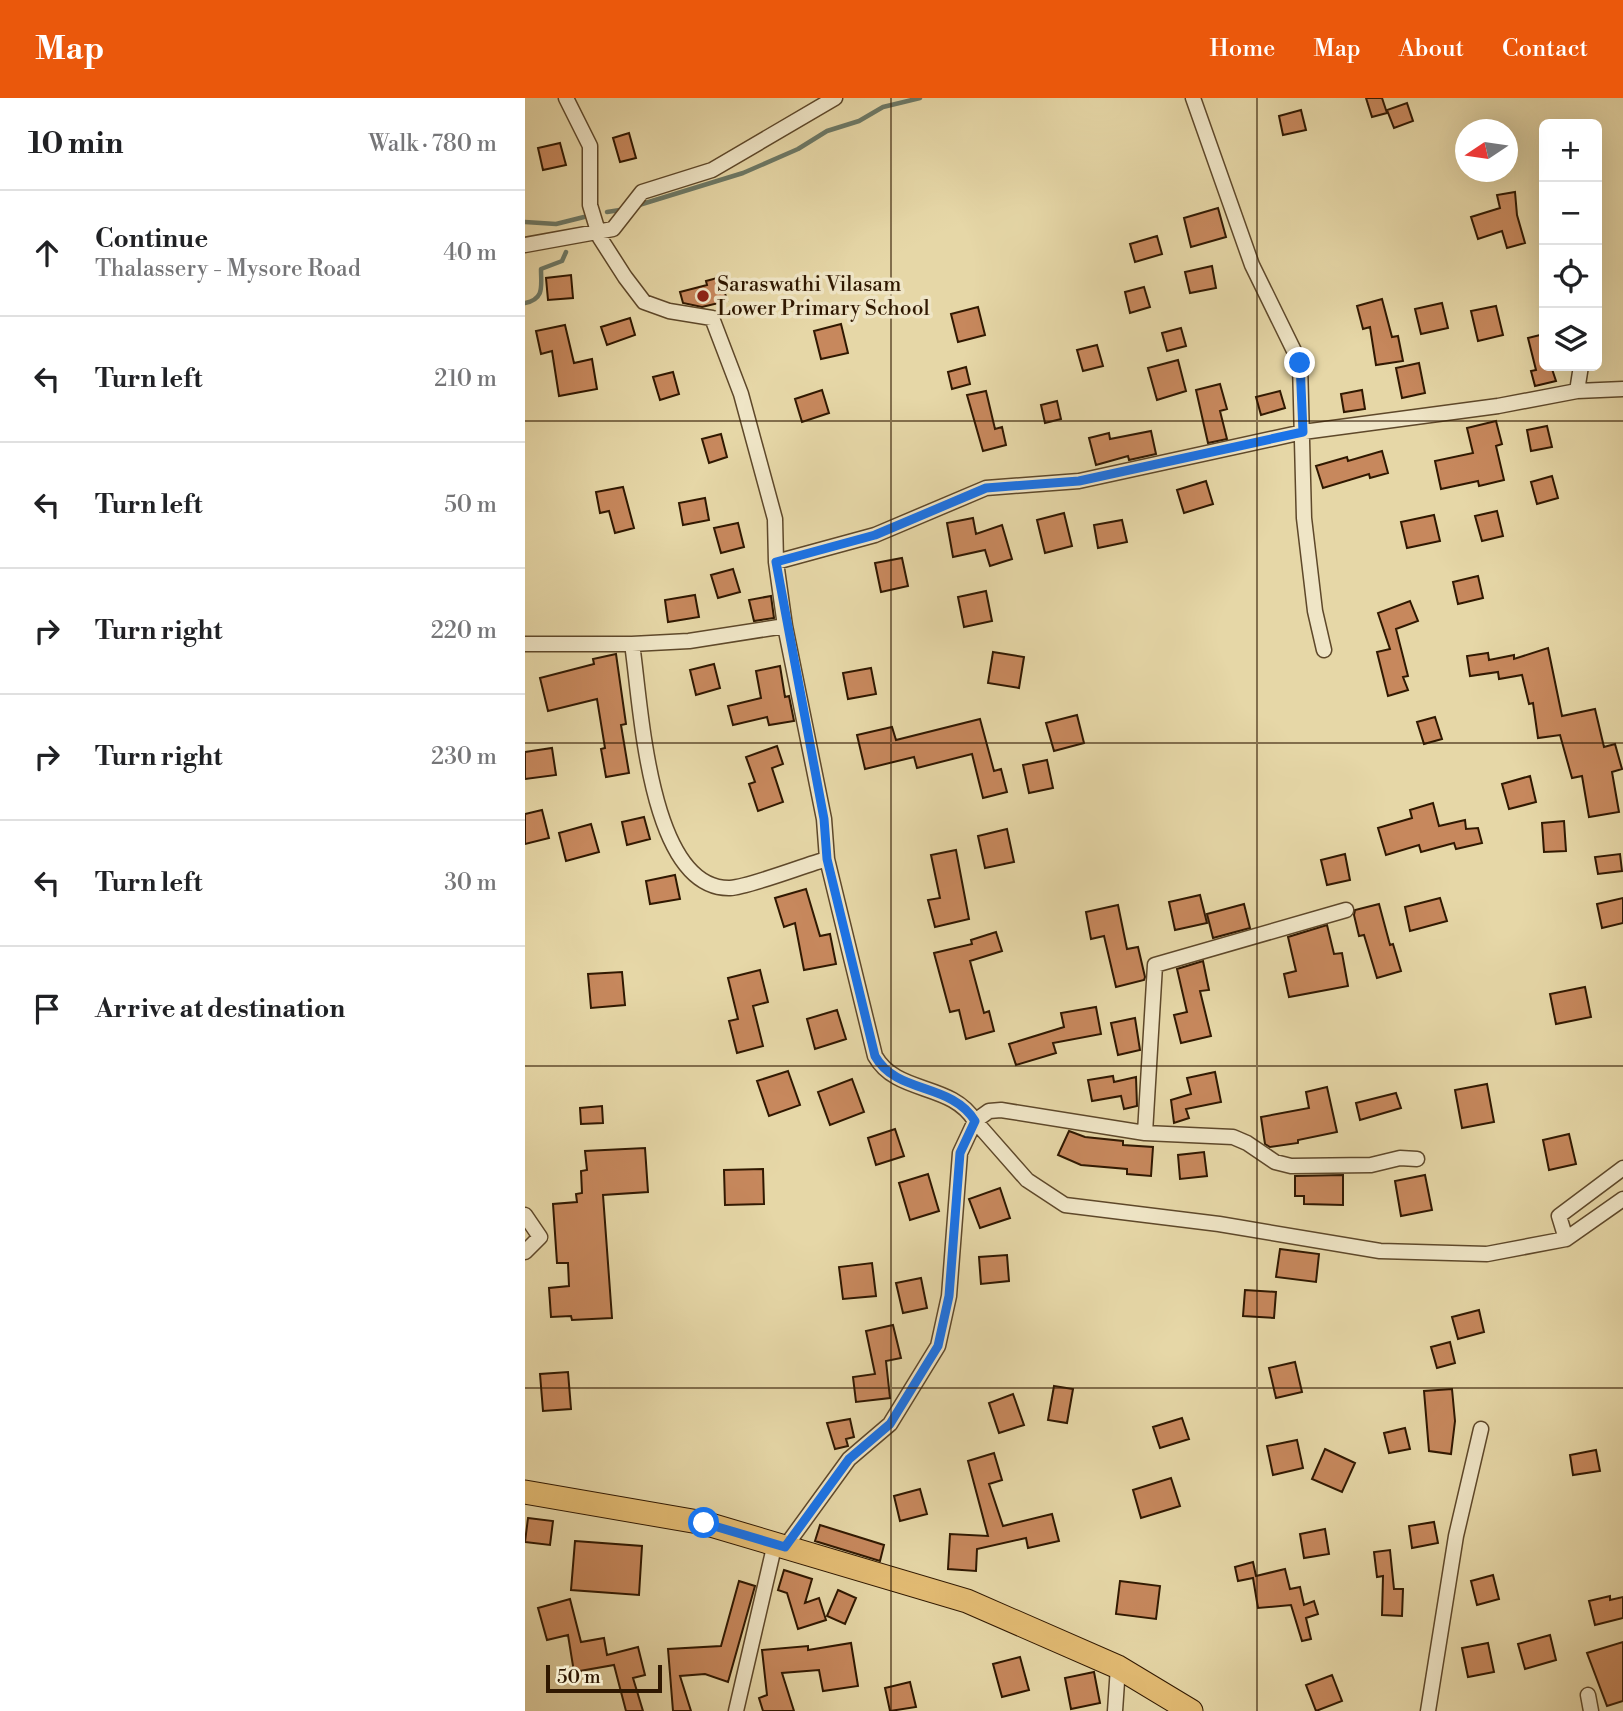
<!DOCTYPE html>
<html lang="en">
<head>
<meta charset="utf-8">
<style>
	:root { --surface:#fff; --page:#f6f6f6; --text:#202124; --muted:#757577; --line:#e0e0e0; --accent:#ea580c }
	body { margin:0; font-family:"Libre Bodoni",serif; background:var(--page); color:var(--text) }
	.controls { position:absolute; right:21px; top:21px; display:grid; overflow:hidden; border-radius:10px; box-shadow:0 7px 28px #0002 }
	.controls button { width:63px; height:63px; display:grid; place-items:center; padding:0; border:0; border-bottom:2px solid var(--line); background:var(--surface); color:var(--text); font:35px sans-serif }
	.compass { position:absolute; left:930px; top:21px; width:63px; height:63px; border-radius:50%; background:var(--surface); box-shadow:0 7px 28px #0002; rotate:257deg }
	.scale { position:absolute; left:21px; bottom:18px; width:116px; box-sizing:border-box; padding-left:7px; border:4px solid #301801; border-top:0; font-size:19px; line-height:24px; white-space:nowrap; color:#301801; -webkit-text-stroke:5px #efe5c6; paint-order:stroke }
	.stop { position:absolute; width:21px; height:21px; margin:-16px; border:5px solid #1a73e8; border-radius:50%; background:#fff }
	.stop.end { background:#1a73e8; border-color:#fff; box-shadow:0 2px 7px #0008 }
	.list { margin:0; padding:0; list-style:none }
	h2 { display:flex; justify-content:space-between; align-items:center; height:91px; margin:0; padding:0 28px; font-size:30px }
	h2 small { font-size:23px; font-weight:400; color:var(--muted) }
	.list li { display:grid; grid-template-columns:46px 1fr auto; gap:21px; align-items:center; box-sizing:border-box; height:126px; padding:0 28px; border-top:2px solid var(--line) }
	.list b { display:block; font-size:26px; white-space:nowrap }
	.list p { margin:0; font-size:23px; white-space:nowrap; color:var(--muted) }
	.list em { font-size:23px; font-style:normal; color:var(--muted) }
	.icon { flex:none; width:38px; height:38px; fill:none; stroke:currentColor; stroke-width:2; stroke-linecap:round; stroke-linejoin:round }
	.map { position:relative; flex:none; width:1098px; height:1613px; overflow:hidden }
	header { display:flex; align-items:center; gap:42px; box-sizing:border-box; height:98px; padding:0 35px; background:var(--accent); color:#fff }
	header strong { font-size:33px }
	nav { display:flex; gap:38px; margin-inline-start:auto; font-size:24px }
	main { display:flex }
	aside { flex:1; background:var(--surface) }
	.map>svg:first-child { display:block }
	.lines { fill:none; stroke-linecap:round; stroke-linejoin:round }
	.stream { stroke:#6d7966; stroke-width:4.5 }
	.building { fill:#c7885d; stroke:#301801; stroke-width:2 }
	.minor-casing { stroke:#5e482a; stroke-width:17 }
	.primary-casing { stroke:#301801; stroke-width:25 }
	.minor { stroke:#efe5c6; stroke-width:14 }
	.primary { stroke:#e3bc74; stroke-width:23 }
	.route { stroke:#1a73e8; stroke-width:9 }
	.grid { fill:none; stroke:#301801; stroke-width:2; stroke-opacity:0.55 }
	.poi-dot { fill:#8f2418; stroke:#efe5c6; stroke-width:2.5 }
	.labels { text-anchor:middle; stroke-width:7; stroke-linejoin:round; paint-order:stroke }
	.poi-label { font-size:21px; fill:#301801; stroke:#efe5c6; text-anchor:start }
</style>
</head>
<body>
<header>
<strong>Map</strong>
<nav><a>Home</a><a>Map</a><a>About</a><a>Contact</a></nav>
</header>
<main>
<aside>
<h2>10 min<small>Walk · 780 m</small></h2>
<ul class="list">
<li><svg class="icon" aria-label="ahead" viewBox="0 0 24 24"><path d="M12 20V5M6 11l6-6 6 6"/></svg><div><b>Continue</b><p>Thalassery - Mysore Road</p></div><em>40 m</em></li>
<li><svg class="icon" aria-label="left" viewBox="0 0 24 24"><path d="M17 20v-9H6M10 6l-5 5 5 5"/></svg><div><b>Turn left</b></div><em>210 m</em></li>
<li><svg class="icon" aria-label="left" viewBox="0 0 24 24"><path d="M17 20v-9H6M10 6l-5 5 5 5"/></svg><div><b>Turn left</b></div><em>50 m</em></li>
<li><svg class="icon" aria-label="right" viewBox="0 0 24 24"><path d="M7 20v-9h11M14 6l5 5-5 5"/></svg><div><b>Turn right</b></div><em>220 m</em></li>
<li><svg class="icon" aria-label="right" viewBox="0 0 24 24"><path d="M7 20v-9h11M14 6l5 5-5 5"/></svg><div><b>Turn right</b></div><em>230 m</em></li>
<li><svg class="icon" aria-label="left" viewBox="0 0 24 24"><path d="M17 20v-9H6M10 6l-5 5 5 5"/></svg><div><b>Turn left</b></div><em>30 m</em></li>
<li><svg class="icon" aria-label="arrive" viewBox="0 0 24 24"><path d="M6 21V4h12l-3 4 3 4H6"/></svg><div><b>Arrive at destination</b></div></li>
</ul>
</aside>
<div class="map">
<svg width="1098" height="1613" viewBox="0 0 1098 1613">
	<rect width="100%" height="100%" fill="#e6d7a7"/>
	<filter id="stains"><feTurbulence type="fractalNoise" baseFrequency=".00286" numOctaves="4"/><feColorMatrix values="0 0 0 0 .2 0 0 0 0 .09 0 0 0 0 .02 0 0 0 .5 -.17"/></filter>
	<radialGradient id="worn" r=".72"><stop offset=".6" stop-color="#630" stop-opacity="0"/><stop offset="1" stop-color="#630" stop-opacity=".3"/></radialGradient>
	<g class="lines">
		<path class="stream" d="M114,107L218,75L273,51L302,33L334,23L358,9L395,0
			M82,114L95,112
			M0,124L31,126L59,119
			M0,205C20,201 16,188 16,171L37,163L41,154"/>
	</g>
	<path class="building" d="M841,0H857L862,15L847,19Z
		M882,5L888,23L869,30L862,12Z
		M776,12L781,32L758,37L754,18Z
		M104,35L111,60L95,64L88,40Z
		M35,45L41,67L18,72L13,50Z
		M990,94L992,117L1000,145L982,150L977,133L953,141L946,119L975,110L972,97Z
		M693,110L701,139L666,149L659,120Z
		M632,138L637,156L610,164L605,146Z
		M687,168L691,190L665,195L660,174Z
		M46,177L48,200L23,202L21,180Z
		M196,179L202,203L177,209L158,205L155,194L182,187L181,183Z
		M619,189L625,209L605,215L600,194Z
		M857,201L867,239L873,238L878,263L851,267L845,229L838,231L832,208Z
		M917,205L923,230L896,236L890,211Z
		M971,208L978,237L953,243L946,213Z
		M453,209L460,237L433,244L426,216Z
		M105,220L110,237L82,247L76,229Z
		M316,226L323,255L296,261L289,233Z
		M40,227L49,265L67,261L72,291L34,298L27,253L16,256L11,233Z
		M656,230L661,248L642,253L637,235Z
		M1019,236V268H1026L1031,283L1010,288L1006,273L1011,272L1003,240Z
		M572,247L578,268L558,273L552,252Z
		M653,262L661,293L632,302L623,270Z
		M894,265L900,295L877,300L871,270Z
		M441,269L445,286L427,291L423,274Z
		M148,274L154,296L135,302L128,279Z
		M695,286L702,311L695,313L702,341L683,345L671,292Z
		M297,292L304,315L277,324L270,301Z
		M837,292L840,311L819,314L816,296Z
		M461,293L470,331L477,329L481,347L458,353L442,297Z
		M755,293L760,310L736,317L731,299Z
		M532,303L536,321L520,325L516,307Z
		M971,323L977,346L971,348L979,382L954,388L953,383L916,391L910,363L948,355L942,330Z
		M1022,328L1027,349L1006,353L1002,332Z
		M626,333L631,356L604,362L603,358L571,367L564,340L584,335L585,341Z
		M196,336L202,359L184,365L177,341Z
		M857,353L863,375L845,380L844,376L798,390L791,368L822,359L823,363Z
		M1027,378L1033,400L1012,406L1006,384Z
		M681,383L688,406L659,415L652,392Z
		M98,389L109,430L90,435L84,413L75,415L71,394Z
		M180,400L184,422L158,427L154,405Z
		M972,413L978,438L957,443L950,418Z
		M539,415L547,448L520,455L512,422Z
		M909,417L915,443L882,450L876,424Z
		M448,420L451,436L477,427L487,461L465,468L460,452L428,459L422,425Z
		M597,422L602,444L573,450L569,427Z
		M213,425L219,449L196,455L189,430Z
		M377,460L383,488L356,494L350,465Z
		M208,471L215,494L193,500L186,477Z
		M953,478L958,500L933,506L928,484Z
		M461,493L467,523L439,529L433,499Z
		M170,497L174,519L143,524L140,502Z
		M246,498L249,520L229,523L224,502Z
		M885,503L893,523L871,531L883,578L878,579L883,592L863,598L852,554L865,551L853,515Z
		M1023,550L1037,618L1070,611L1079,649L1090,646L1097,671L1087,674L1094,714L1064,719L1057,678L1047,680L1035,637L1013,640L1008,605L1004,606L997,577L974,581L973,574L945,578L942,558L963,555L964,562L989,557V561Z
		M468,554L499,559L494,590L463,585Z
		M91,556L101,626L96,627L104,675L81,679L76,651L80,650L72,601L23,613L15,580L69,566L68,561Z
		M189,566L195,590L171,597L165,572Z
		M255,568L260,599L264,598L269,623L244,627L242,619L208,627L203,608L236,600L231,573Z
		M346,570L351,596L323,601L318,575Z
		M552,617L559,645L529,653L521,625Z
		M910,619L917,641L899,646L892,624Z
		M455,621L469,673L476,671L482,694L458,700L447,656L392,670L389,659L340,671L332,637L367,629L371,642Z
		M252,648L258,666L247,670L258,704L233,713L224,686L230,684L221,659Z
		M27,650L31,677L0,681V654Z
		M522,662L528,690L504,695L498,667Z
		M1005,678L1011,704L984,711L977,686Z
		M908,705L914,728L940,722L941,731L953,730L957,745L931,751L929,745L896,754L894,747L861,757L853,730L887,720L885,712Z
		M17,712L24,740L0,746V716Z
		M119,719L125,741L102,747L97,724Z
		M1039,723L1041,753L1019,754L1017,725Z
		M66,726L74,754L41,763L34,735Z
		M482,731L489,764L460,770L453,738Z
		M431,752L444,821L410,829L403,802L415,800L406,757Z
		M820,756L825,782L802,787L796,762Z
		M1095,756L1097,773L1073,776L1070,759Z
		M150,777L155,801L125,806L121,783Z
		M281,791L295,838L305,836L311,866L279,872L270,825L259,829L250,800Z
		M675,797L682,825L650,832L644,804Z
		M915,800L922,823L885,833L880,809Z
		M1098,800V825L1077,830L1072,806Z
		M719,806L725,830L688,840L682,816Z
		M854,806L865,847L868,846L876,873L852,880L839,837L834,838L829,817L830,812Z
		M593,807L602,851L613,849L620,879L619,882L591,889L579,838L566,841L561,814Z
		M802,827L809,856L817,855L823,888L764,899L759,876L771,873L763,839Z
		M471,834L477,853L445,863L459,915L464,913L469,933L441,941L434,912L425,914L409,855L447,846L446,842Z
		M678,863L684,892L675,893L686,938L656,945L649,917L662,914L652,871Z
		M235,872L243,904L228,908L238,948L212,955L204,923L213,921L203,880Z
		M97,874L100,907L66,910L63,876Z
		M1060,889L1066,919L1031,926L1025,896Z
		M571,909L576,936L528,945L531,955L491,967L484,946L539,929L536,915Z
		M312,912L321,941L290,951L282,921Z
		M610,920L615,952L593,957L586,925Z
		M263,973L275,1007L244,1018L232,983Z
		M690,974L696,1004L661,1011L664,1020L649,1025L646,1002L666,996L662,980Z
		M588,978L589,984L611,979L612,1008L599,1011L596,998L567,1003L563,982Z
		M327,981L339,1014L305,1027L293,994Z
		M962,986L969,1024L937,1030L930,992Z
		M802,989L812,1034L773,1042V1045L745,1049L740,1046L736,1019L784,1010L781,994Z
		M871,995L876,1010L835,1022L831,1005Z
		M77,1008L78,1025L56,1026L55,1010Z
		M370,1031L379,1058L351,1067L343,1040Z
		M544,1033L560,1039L598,1043V1047L628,1049L626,1078L602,1076V1071L556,1067L533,1057Z
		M1044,1036L1051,1066L1024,1072L1018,1042Z
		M120,1050L123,1094L78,1097L87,1220L47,1222L46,1218L26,1219L24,1190L44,1188L43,1165H32L28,1106L52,1104L51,1096L57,1095L56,1073L62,1072L60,1053Z
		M679,1054L682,1078L655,1081L653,1057Z
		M238,1071L239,1106L200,1107L199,1072Z
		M403,1076L414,1113L385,1122L374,1085Z
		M818,1077V1107L779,1106V1098H770V1078Z
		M900,1077L907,1112L876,1118L870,1083Z
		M475,1090L485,1120L455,1130L444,1101Z
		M755,1151L794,1156L791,1184L751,1179Z
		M482,1157L484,1183L456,1186L454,1159Z
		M347,1165L351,1198L318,1201L314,1169Z
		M396,1180L402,1210L378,1215L371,1185Z
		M720,1192L751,1194L749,1220L718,1218Z
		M954,1212L959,1234L933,1241L927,1219Z
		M368,1227L376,1260L361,1263L365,1300L331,1304L328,1279L350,1276L341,1233Z
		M925,1244L930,1265L912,1270L906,1249Z
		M770,1264L777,1294L751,1300L744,1270Z
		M43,1274L46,1311L18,1313L15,1276Z
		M529,1288L548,1291L542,1325L523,1322Z
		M927,1291L930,1323L926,1356L904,1353L899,1293Z
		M488,1296L499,1327L474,1335L464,1305Z
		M657,1320L664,1341L635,1350L628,1329Z
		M325,1321L329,1339L321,1341L323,1348L310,1351L302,1325Z
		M880,1330L885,1351L864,1355L859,1335Z
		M772,1342L778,1370L748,1377L742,1348Z
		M800,1351L830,1365L817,1394L787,1381Z
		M1071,1352L1075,1373L1048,1377L1045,1357Z
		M469,1355L477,1382L464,1386L478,1428L527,1416L534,1443L503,1450L501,1440L452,1451L451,1473L423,1471L425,1436L463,1438L443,1363Z
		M646,1380L655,1408L616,1420L608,1392Z
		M395,1391L402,1416L375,1423L369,1398Z
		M3,1420L28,1423L25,1447L0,1444Z
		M909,1424L913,1445L887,1450L884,1428Z
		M295,1427L359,1447L355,1463L290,1443Z
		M800,1431L804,1456L779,1460L775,1436Z
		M50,1443L117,1448L114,1497L46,1492Z
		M865,1452L869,1491H878L877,1518L857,1517L858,1478L852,1479L849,1454Z
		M728,1464L731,1478L760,1471L765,1491L775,1489L779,1507L789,1503L793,1516L781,1520L786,1541L777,1543L766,1507L733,1510L728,1480L713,1483L710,1469Z
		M259,1472L287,1481L280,1505L294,1500L301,1522L273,1531L262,1495L253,1492Z
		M968,1477L974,1501L952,1507L946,1483Z
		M214,1483L230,1488L203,1584L180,1576L155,1578L166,1613H148L143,1551L196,1548Z
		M595,1483L635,1488L631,1521L591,1516Z
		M313,1492L331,1500L320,1526L302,1518Z
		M1085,1498V1502L1098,1499V1520L1070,1527L1064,1503Z
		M45,1501L56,1544L79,1540L82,1557L113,1549L120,1577L108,1580L118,1613H101L89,1567L49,1574L43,1537L22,1542L13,1510Z
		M1025,1537L1031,1562L1000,1571L993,1546Z
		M1098,1544V1603L1082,1608L1062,1555Z
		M326,1545L333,1588L298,1593L294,1572L257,1575L269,1613H238L234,1600L242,1597L237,1552L283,1548V1552Z
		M963,1545L969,1574L943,1579L937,1550Z
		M495,1559L504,1592L477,1599L468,1566Z
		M569,1574L575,1605L546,1611L540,1580Z
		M807,1577L817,1603L791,1613L781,1587Z
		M385,1584L391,1609L365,1613L360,1590Z"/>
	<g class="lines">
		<defs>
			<path id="minor" d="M41,0L65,48V107L75,140L100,179L119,204L144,213L187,220L216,296L250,421L251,464L260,528L299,721L302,761L350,958C372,997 426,984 450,1023L464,1013L476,1012L620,1035L708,1039L722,1045L750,1064L766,1068L846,1067L875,1060L892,1061
				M668,0L727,167L775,265L779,420L790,513L799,552
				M0,147L88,131L117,94L187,72L310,0
				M1052,293L1056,268
				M251,464L350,437L461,390L554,383L778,334L973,308L1052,293L1098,291
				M0,546H107L164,543L260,528
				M107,546C116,604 123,792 205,790C224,789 280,767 302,761
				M620,1035L630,867L821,812
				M0,1117L15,1139L0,1154
				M1041,1141L1034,1118L1098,1070
				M260,1449L324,1361L365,1326L413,1248L424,1198L435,1055L450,1023L502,1082L540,1107L694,1126L855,1153L962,1156L1041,1141L1098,1101
				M1063,1597L1066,1613
				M211,1613L250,1445
				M590,1613L593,1569
				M903,1613L931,1438L956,1331"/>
			<path id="primary" d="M0,1394L179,1425L442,1503L593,1569L666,1613"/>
		</defs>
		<use href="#minor" class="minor-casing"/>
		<use href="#primary" class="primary-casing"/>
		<use href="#minor" class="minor"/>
		<use href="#primary" class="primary"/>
	</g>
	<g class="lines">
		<path class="route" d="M179,1425L260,1449L324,1361L365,1326L413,1248L424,1198L435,1055L450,1023C426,984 372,997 350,958L302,761L299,721L251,464L350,437L461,390L554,383L778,334L775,265"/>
	</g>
	<path class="grid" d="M366,0V1613M732,0V1613M0,323H1098M0,645H1098M0,968H1098M0,1290H1098"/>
	<circle class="poi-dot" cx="178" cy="198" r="7"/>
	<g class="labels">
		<g class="poi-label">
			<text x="192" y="193">Saraswathi Vilasam<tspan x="192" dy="24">Lower Primary School</tspan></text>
		</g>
	</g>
	<rect width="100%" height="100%" filter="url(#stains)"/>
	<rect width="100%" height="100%" fill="url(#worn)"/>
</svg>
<div class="controls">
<button>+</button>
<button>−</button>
<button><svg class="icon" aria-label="locate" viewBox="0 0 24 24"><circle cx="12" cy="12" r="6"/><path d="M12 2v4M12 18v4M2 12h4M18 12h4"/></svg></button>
<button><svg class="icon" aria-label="layers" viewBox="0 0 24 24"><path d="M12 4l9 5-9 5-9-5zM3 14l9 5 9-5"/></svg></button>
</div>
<svg class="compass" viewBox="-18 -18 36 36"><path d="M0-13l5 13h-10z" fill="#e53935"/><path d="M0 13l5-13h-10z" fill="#757577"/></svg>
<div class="scale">50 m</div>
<div class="stop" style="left:179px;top:1425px"></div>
<div class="stop end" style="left:775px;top:265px"></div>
</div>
</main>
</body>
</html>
